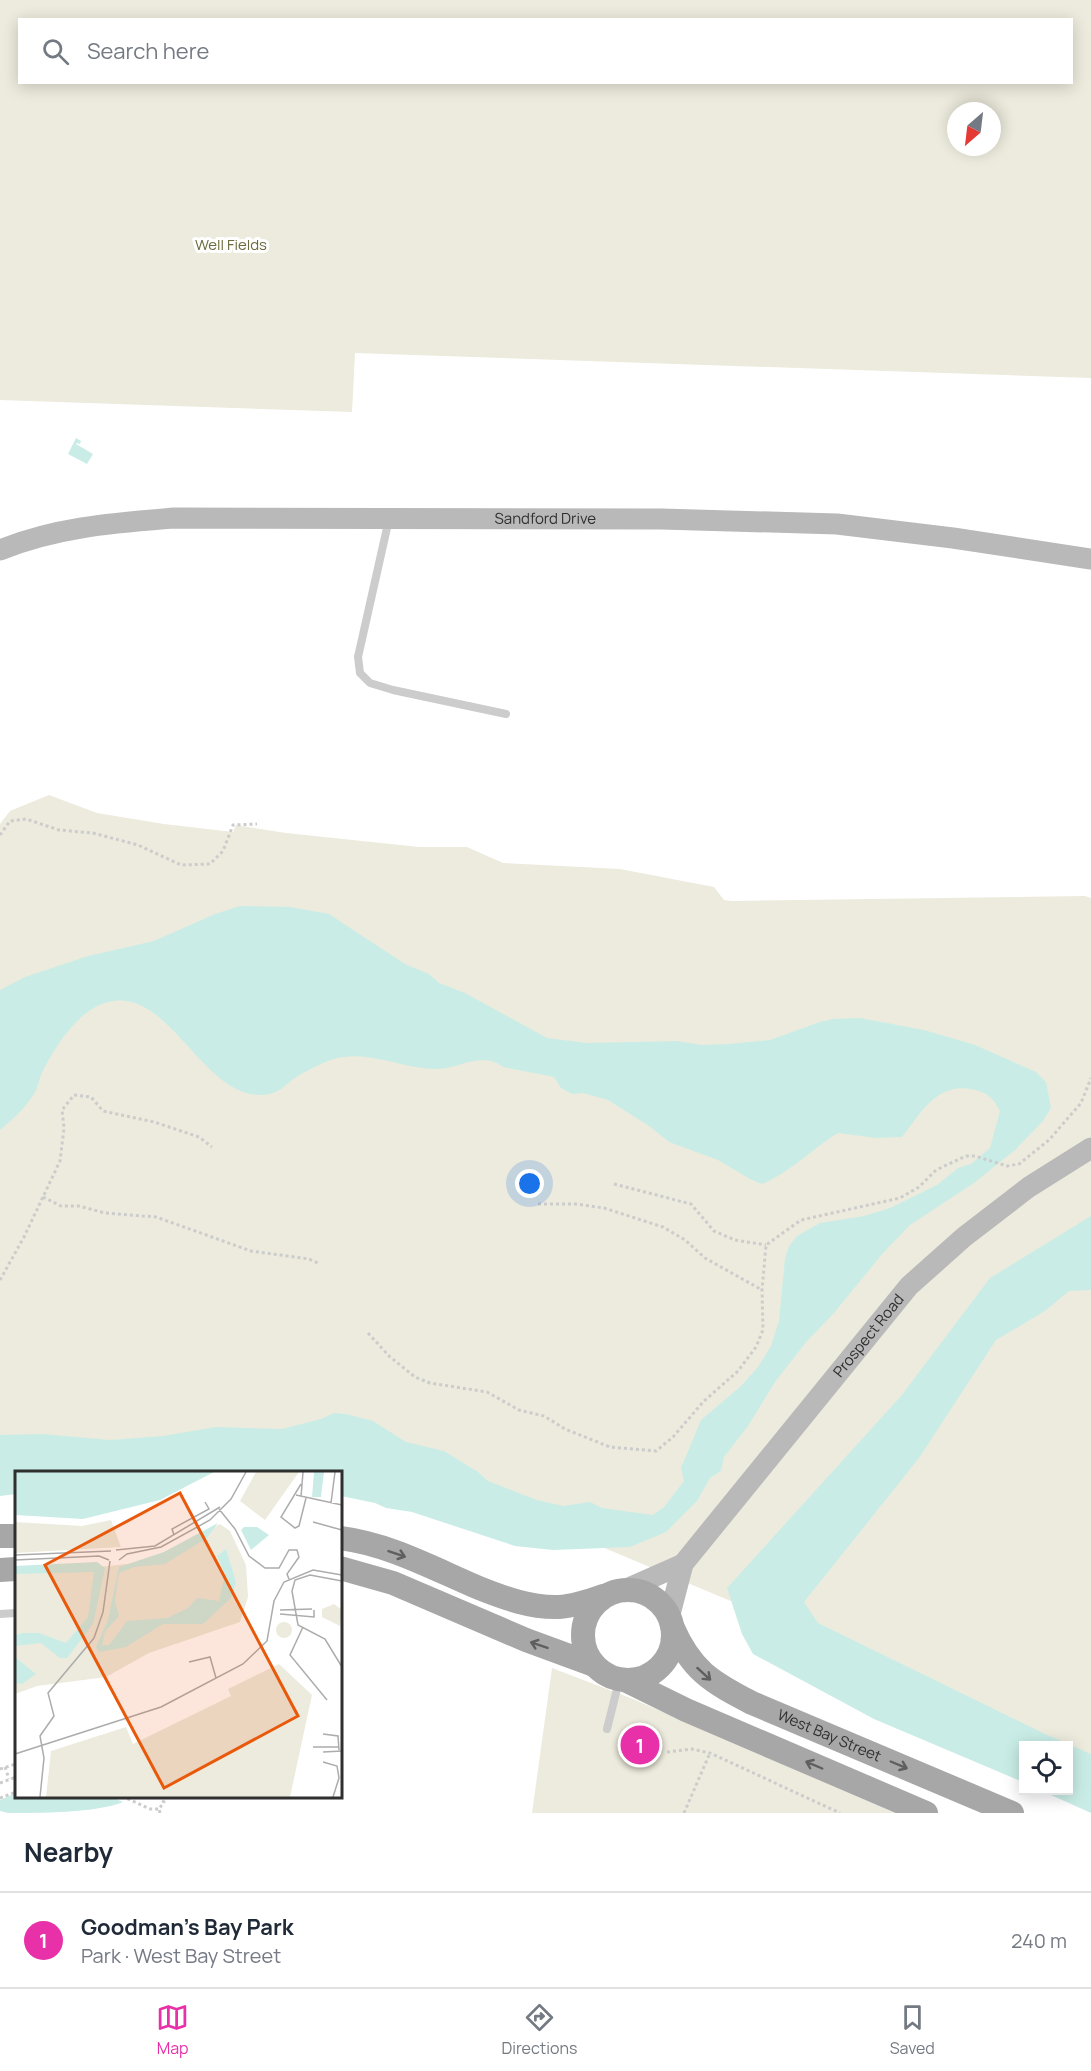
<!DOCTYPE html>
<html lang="en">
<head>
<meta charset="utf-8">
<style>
	:root { --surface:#fff; --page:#f6f6f7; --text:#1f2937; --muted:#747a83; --line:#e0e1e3; --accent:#e830a9 }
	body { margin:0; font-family:Manrope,sans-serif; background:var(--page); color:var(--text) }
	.controls { position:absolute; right:18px; bottom:18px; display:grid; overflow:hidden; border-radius:0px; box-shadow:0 3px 15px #0003 }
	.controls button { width:54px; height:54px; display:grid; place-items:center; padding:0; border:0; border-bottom:2px solid var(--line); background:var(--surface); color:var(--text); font:30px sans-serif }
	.compass { position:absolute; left:947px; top:102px; width:54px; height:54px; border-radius:50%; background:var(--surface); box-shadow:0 3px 15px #0003; rotate:208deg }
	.you { position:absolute; left:530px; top:1184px; width:21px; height:21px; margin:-15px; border:4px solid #fff; border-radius:50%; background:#1a73e8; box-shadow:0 0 0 9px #1a73e833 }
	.badge { display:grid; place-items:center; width:39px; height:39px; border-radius:50%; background:var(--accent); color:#fff; font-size:20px; font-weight:700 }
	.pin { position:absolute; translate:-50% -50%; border:3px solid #fff; box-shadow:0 2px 6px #0006 }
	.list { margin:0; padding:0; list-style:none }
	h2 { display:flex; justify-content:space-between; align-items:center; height:78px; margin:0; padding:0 24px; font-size:26px }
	h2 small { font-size:20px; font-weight:400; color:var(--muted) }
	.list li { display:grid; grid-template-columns:39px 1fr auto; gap:18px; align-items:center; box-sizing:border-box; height:96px; padding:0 24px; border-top:2px solid var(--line) }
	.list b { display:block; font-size:22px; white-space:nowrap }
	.list p { margin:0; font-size:20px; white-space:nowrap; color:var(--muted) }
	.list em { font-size:20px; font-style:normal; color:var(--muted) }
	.icon { flex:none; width:33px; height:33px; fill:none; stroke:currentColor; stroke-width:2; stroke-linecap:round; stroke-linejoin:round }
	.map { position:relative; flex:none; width:1091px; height:1813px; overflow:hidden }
	.search { position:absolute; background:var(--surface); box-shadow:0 3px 15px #0003; left:18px; right:18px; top:18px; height:66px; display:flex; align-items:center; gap:15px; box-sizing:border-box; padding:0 21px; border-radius:0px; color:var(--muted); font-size:22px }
	.sheet { height:174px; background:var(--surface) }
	nav { display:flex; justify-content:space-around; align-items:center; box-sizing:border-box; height:84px; border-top:2px solid var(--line); background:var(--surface); font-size:16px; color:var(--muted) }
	nav a { display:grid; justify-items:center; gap:3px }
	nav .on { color:var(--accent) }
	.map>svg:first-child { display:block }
	.green { fill:#edebdd; fill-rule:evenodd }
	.water { fill:#c9ede6 }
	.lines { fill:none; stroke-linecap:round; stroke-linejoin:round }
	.path { stroke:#ccc; stroke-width:3; stroke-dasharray:3 3; stroke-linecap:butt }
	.lane { stroke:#ccc; stroke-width:8 }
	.secondary { stroke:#b9b9b9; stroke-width:21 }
	.primary { stroke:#a7a7a7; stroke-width:24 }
	.oneway { stroke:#5f5f5f }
	.labels { text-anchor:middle; stroke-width:6; stroke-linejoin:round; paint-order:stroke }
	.park-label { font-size:15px; fill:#6c6a3c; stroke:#fff }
	.street-label { font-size:15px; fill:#2f2f2f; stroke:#fff }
	.inset-road { fill:none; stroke:#acacac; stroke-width:1.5 }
	.view { fill:#e8590c; fill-opacity:0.15; stroke:#e8590c; stroke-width:3 }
	.inset-edge { fill:none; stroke:#2f2f2f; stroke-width:3 }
</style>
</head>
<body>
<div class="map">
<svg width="1091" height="1813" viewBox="0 0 1091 1813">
	<rect width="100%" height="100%" fill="#fff"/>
	<path class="green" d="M0,0H1091V378L355,353L352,412L0,400ZM20,20H1072V82H20ZM956,111H992V147H956Z
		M49,795L97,813L164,824L233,832L236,825L286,833L419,847H467L503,863L620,869L714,887L724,900L732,901L1085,896L1091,898V1796L1068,1746H1024L752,1610L507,1507L290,1456L16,1472L0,1477V824L10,811Z
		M552,1668L633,1699L895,1813H532Z"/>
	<path class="water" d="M76,438L81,441L80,444L77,443L76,444L93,454L87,464L68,454Z
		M240,906L290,907L329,914L405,964L429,974L439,983L465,993L547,1038L587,1043L677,1041L702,1045L729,1044L770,1040L820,1022L833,1019L860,1018L924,1030L975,1045L1036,1072L1046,1082L1051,1108L1043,1121L1015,1150L974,1183L910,1225L883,1253L834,1313L807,1341L775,1382L748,1426L724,1457L721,1471L710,1478L697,1501L666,1532L630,1547L553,1550L515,1546L412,1512L386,1508L375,1503L341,1496L340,1472H16V1494L0,1496V1435L42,1434L110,1440L163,1436L216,1427L282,1429L321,1419L334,1413L346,1414L373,1421L406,1442L444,1451L478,1472L488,1481L537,1500L563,1506L590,1502L602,1508L653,1515L664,1507L684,1481L681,1468L701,1420L741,1386L758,1367L771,1346L779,1321L785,1258L789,1246L797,1236L820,1223L864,1216L890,1208L937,1185L958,1168L971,1164L990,1148L1000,1111C993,1097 986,1092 971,1089C936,1083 921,1113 902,1137L876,1138L838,1133C812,1149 791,1172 762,1184L750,1179L718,1160L669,1142L649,1126L608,1100L583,1093L572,1094L561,1088L554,1077L503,1067C483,1051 459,1068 438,1069C404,1070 368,1049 334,1059C323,1062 311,1069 301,1074C285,1083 282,1094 262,1095C203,1097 172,993 113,1001C81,1005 55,1046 42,1073C39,1079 38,1088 34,1094C25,1108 13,1119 0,1130V990L25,977L88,956L154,941L215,914Z
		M1091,1216V1290L1069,1291L1045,1311L996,1340L919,1458L804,1602L818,1623L1045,1734L1091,1754V1813L1042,1791L1068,1790V1746H1024L1023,1782L874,1719L753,1654L742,1634L727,1588L901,1396L990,1278Z
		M16,1793V1796L111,1797L123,1802C97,1813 39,1813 8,1813L0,1811V1800Z"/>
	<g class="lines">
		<path class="path" d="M0,835L10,821L26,819L59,830L93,833L138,845L181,865L210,864L223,851L233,825L257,824
			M614,1184L691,1204L714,1231L735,1240L766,1245
			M43,1197L61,1206H79L105,1213L156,1217L251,1251L309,1259L320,1264
			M538,1204H576L604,1208L663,1227L685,1240L705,1258L762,1290
			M0,1280L24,1237L60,1161L64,1128L62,1110L74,1095L91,1097L103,1111L154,1122L199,1137L212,1147
			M368,1333L389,1356L415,1377L430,1383L487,1392L519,1410L544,1416L565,1429L610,1447L656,1451L673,1437L703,1402L738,1371L756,1347L763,1330L762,1290L766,1245L801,1220L900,1198L919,1187L936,1170L966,1156H975L1007,1166L1019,1164L1049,1140L1081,1103L1091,1078
			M667,1752L692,1749L710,1753L840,1813
			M5,1767L9,1779
			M0,1769L16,1764
			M0,1783L16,1777
			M122,1796L150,1809H159
			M0,1798L16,1792
			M160,1813L159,1809L164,1802L160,1799L161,1796
			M684,1813L710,1753"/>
		<path class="lane" d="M389,519L358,657L360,673L370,683L393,690L506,714
			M0,1614L16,1613
			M607,1729L619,1681"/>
		<g class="secondary">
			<path id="s1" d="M0,550C56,527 114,523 174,518L661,519L837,524L953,538L1091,559"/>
			<path d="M624,1590L683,1564"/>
			<path id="s2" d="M669,1618L683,1564L909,1286L964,1237L1029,1187L1091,1148"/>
		</g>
		<g class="primary">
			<path d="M0,1536H16"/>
			<path d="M340,1538C389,1544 434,1569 479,1588C504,1598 531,1608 559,1607C574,1606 589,1601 603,1596"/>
			<path d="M340,1568L393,1583L526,1640L594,1665"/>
			<path d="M0,1570L16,1569"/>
			<circle cx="628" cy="1635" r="45"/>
			<path id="s3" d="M672,1626C691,1670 711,1682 752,1703L1012,1813"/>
			<path d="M625,1680L686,1710L926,1813"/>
		</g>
	</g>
	<defs><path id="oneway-shaft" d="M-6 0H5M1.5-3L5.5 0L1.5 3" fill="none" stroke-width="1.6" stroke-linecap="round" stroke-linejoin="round" transform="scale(1.5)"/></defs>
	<g class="oneway">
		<use href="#oneway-shaft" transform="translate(397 1554) rotate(19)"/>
		<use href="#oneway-shaft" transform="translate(539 1645) rotate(-161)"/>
		<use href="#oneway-shaft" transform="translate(704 1674) rotate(42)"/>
		<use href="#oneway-shaft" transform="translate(814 1765) rotate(-157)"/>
		<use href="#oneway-shaft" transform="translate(899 1765) rotate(23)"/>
	</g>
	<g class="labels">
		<g class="park-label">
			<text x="231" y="250">Well Fields</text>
		</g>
		<g class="street-label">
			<text dy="5" stroke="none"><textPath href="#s1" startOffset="549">Sandford Drive</textPath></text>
			<text dy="5" stroke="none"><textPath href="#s2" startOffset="350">Prospect Road</textPath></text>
			<text dy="5" stroke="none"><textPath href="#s3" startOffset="198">West Bay Street</textPath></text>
		</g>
	</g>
	<g transform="translate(15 1471)">
		<rect width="327" height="327" fill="#fff"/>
		<path d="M241,1H284L250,49L225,30ZM96,49L106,76L0,82V51L67,55ZM205,53L215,60L231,94L233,126L225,151L134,182L91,206L22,215L0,223V95L85,96L138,90ZM319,133L327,139L325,155L307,146V138ZM261 159a8 8 0 1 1 16 0a8 8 0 1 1-16 0ZM264,193L297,224L275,326H31L36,280L111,256L118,273L216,225L213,218Z" fill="#edebdd"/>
		<path d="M0,1H199L145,29L68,48L0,44ZM299,1H309L306,26H297ZM203,52L192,67L150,93L119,96L104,102L100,130L104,145L90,161L87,174H94L112,150L152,147L173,137L182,127L204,130L210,103L202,85L211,78L221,111L216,127L188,153H148L111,176L84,181L81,176L93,149L104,96L149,81ZM229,56H242L254,64L236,79L226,59ZM82,91L90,97L78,153L52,187H45L26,172L0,175V164L8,162H24L51,172L73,146L79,101L0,103V95ZM0,186L21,203L7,213L0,212Z" fill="#c9ede6"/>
		<path class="inset-road" d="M286,13L266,46L280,57L284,55L291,27M281,24L327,34M286,26L288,1M316,32L320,1M204,38L220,58L234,85L250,97H264L274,79H282L284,86L272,103L274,108M298,51L327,59M159,64L157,58L194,38L190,31M101,79L140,75L205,36M0,84L96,80M0,89L84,85L94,89M104,89L112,83L146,76L195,49L216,28L231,1M327,110L295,104L280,109L277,120L283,154L310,168L327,196M265,139L297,138M265,143L299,146V139M288,156L275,184L312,229M174,191L195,186L201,207M308,263L323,265L324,279M298,276H324M308,281L327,280M0,283L146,236L228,193L252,170L259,130L269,111L298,99L327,104M308,291L322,295L324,307L318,326M25,326L29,287L25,265L39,245L33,222L79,167L88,141L95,90"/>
		<path class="view" d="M165,22L283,245L149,317L30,94Z"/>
		<rect width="327" height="327" class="inset-edge"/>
	</g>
</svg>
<div class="controls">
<button><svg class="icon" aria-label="locate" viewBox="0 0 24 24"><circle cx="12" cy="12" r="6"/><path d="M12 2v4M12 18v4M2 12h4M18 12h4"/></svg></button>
</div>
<svg class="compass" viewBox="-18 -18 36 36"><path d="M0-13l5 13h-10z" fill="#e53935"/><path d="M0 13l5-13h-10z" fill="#747a83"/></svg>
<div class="you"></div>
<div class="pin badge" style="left:640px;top:1745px">1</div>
<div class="search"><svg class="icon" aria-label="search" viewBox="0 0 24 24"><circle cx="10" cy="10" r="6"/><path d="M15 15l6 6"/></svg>Search here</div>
</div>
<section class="sheet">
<h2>Nearby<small></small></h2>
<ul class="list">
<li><span class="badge">1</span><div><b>Goodman's Bay Park</b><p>Park · West Bay Street</p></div><em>240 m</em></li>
</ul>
</section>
<nav>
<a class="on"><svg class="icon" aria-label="map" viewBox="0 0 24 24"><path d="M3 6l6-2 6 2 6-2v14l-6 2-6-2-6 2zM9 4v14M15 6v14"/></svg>Map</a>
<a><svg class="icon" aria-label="directions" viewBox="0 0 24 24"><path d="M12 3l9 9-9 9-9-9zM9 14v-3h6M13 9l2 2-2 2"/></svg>Directions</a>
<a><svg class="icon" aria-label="saved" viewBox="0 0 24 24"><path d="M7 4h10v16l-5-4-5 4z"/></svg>Saved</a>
</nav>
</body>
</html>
